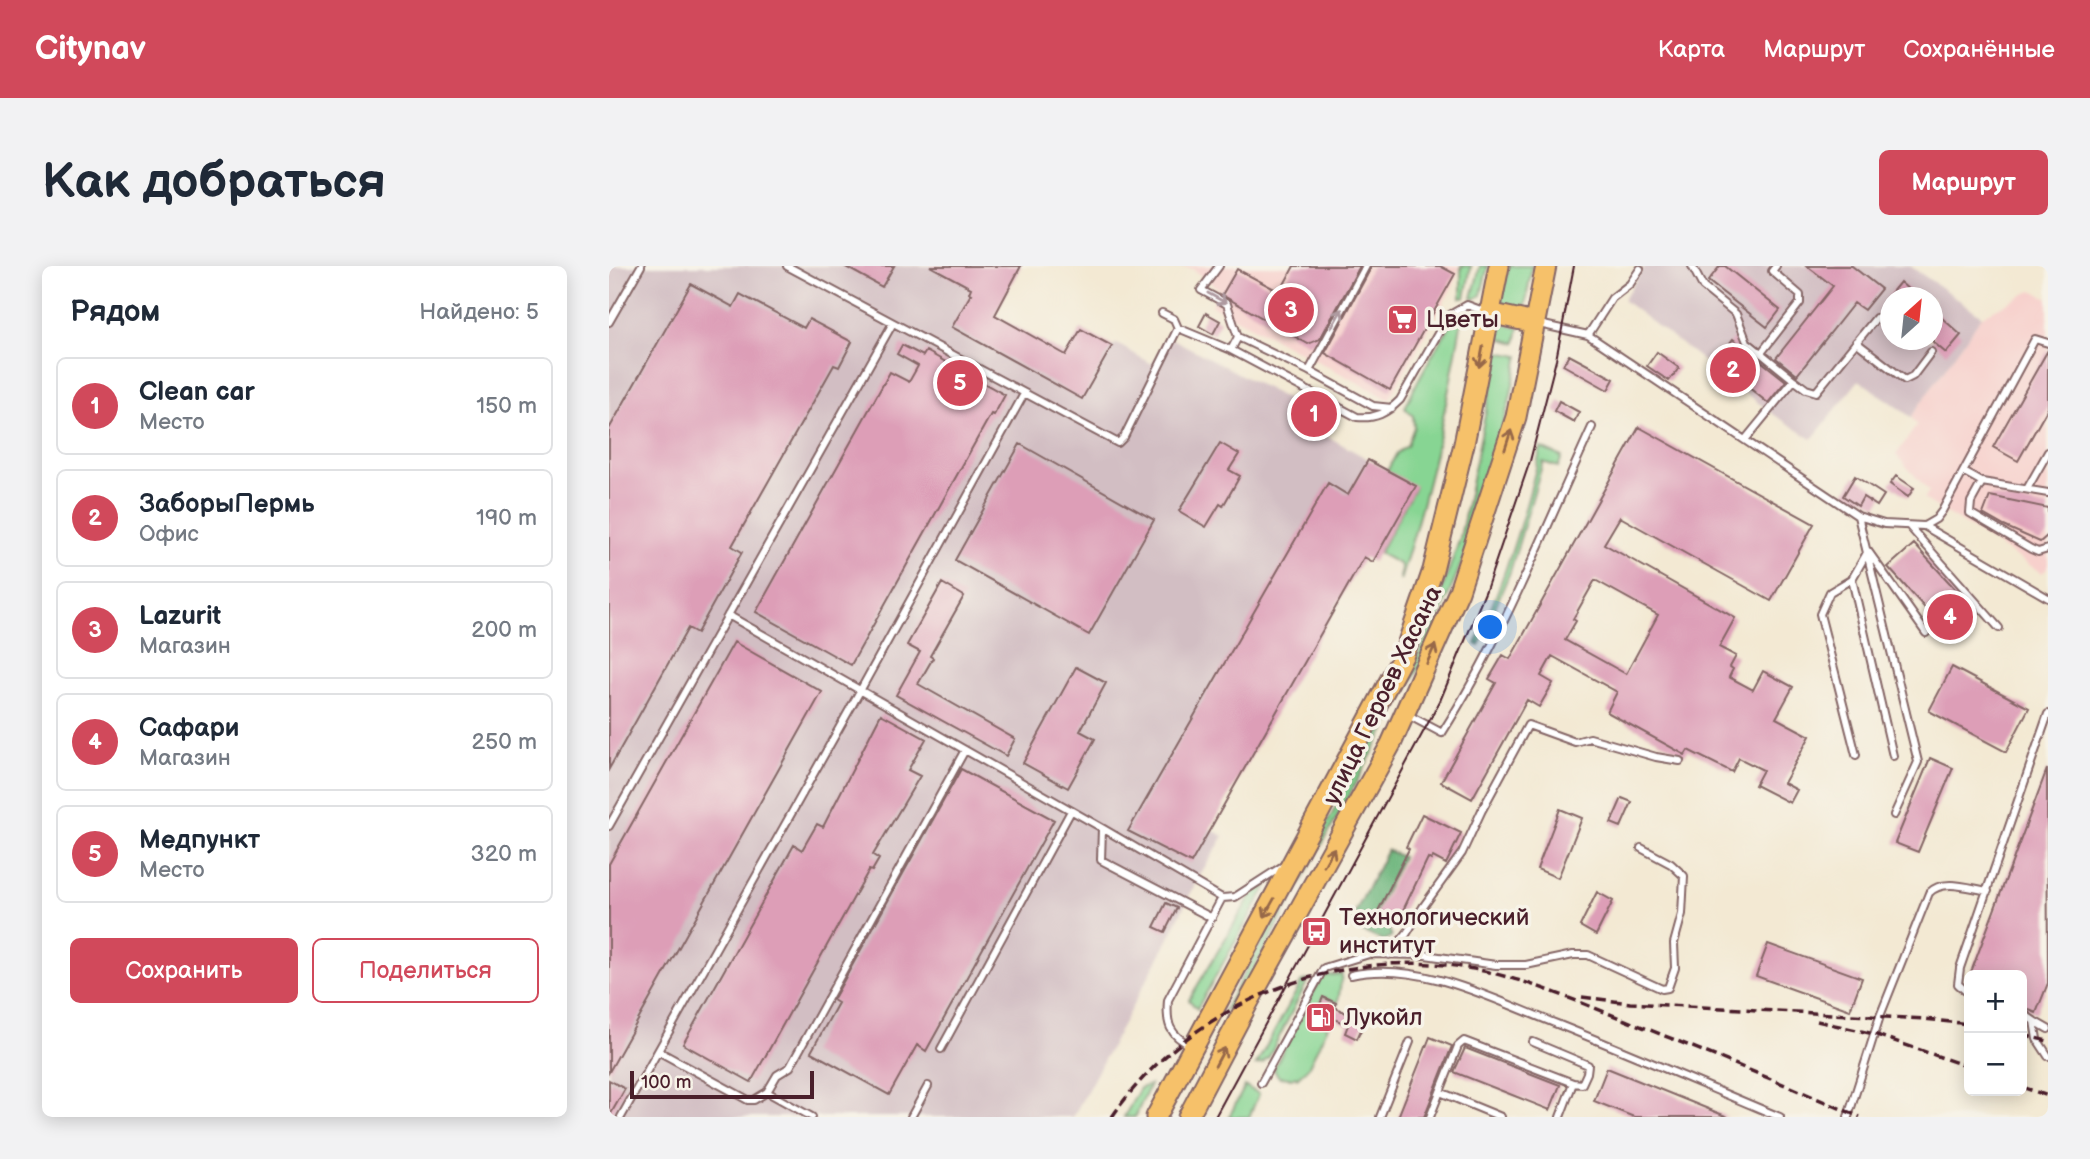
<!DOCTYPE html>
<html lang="ru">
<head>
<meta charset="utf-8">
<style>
	:root { --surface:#fff; --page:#f2f2f3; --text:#1f2937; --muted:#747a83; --line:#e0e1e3; --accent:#d1495b }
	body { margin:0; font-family:"Balsamiq Sans",sans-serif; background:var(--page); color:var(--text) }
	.controls { position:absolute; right:21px; bottom:21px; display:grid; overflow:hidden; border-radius:10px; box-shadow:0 4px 18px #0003 }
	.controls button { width:63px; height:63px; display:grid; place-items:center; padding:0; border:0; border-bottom:2px solid var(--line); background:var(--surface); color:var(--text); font:35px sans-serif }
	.compass { position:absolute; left:1271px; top:21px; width:63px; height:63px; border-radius:50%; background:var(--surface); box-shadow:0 4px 18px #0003; rotate:27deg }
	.scale { position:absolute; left:21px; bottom:18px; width:184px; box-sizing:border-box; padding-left:7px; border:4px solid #4a1f2b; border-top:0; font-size:19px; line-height:24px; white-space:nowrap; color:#4a1f2b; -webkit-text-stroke:5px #f7f3e8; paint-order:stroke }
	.you { position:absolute; left:882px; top:362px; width:24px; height:24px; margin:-18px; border:5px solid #fff; border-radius:50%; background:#1a73e8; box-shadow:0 0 0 10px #1a73e833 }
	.badge { display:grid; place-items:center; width:46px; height:46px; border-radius:50%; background:var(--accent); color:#fff; font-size:23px; font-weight:700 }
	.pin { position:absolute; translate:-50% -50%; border:4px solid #fff; box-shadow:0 2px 7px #0006 }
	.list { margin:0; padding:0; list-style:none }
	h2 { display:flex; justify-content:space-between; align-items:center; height:91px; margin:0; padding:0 28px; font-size:30px }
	h2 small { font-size:23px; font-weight:400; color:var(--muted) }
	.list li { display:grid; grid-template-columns:46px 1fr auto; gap:21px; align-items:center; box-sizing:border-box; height:98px; margin:0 14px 14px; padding:0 14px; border:2px solid var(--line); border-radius:10px }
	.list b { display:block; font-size:26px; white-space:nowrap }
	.list p { margin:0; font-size:23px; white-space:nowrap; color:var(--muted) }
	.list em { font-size:23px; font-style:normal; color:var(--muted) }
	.actions { display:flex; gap:14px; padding:21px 28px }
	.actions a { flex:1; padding:16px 0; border:2px solid var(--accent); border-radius:10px; text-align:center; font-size:24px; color:var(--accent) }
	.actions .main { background:var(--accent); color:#fff }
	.map { position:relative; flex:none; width:1439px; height:851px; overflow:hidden; border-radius:10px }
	header { display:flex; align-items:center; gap:42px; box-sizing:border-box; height:98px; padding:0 35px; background:var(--accent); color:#fff }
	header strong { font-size:33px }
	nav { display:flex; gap:38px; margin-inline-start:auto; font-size:24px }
	.intro { display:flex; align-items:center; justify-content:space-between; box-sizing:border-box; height:168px; padding:0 42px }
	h1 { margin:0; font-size:49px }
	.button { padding:18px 32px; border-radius:10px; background:var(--accent); color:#fff; font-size:24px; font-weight:700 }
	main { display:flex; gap:42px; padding:0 42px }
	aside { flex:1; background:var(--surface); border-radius:10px; box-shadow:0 4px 18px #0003 }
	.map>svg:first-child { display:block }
	.built { fill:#f7d0cc }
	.industrial { fill:#d2bec3; fill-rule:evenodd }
	.green { fill:#87d593; stroke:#687a5f; stroke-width:2 }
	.forest { fill:#6db67d; stroke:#5c6a54; stroke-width:2 }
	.building { fill:#dd9eb7; fill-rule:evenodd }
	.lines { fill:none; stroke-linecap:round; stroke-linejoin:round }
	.service-casing { stroke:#856666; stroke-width:10 }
	.primary-casing { stroke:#856666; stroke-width:23 }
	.service { stroke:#fff; stroke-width:6 }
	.primary { stroke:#f6c16b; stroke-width:19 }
	.tram { stroke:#4a1f2b; stroke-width:2 }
	.rail { stroke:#4a1f2b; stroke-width:3.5; stroke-dasharray:10 5; stroke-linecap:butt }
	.oneway { stroke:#ae9aa0 }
	.oneway2 { stroke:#976848 }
	.labels { text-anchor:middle; stroke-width:7; stroke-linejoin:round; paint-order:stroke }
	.poi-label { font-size:24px; fill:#4a1f2b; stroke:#f7f3e8; text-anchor:start }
	.street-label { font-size:24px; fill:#4a1f2b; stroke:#f7f3e8 }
</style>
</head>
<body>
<header>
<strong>Citynav</strong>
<nav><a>Карта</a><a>Маршрут</a><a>Сохранённые</a></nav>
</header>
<div class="intro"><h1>Как добраться</h1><a class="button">Маршрут</a></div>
<main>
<aside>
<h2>Рядом<small>Найдено: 5</small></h2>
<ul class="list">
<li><span class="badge">1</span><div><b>Clean car</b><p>Место</p></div><em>150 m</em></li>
<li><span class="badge">2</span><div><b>ЗаборыПермь</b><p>Офис</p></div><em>190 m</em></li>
<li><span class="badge">3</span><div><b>Lazurit</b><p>Магазин</p></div><em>200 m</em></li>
<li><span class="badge">4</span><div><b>Сафари</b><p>Магазин</p></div><em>250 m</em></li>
<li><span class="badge">5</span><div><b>Медпункт</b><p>Место</p></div><em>320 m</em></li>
</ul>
<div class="actions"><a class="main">Сохранить</a><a>Поделиться</a></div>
</aside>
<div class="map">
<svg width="1439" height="851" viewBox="0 0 1439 851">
	<rect width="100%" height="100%" fill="#f7f3e8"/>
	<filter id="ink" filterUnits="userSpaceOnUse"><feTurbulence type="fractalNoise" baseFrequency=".0143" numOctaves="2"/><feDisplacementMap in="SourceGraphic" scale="14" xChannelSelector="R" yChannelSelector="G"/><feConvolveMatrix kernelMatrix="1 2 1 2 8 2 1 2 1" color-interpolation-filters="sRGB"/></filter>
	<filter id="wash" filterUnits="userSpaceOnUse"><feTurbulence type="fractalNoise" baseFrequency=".00686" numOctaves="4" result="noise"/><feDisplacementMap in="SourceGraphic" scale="28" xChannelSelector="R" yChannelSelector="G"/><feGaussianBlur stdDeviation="1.57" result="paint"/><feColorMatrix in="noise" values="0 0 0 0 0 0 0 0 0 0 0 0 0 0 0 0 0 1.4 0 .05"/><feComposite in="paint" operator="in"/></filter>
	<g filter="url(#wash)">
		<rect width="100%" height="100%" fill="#f3e9d3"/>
		<path class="built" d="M572,0H851L845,18L780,133L602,39L610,23L584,3Z
			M1424,24L1439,33V302L1433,307L1315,233L1320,225L1287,189L1308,159L1302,151L1373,50Z"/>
		<path class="industrial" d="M0,0H412L389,43L381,39L379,45L457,89L472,63L502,80L508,78L543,98L558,70L689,139L684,151L807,220L764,296L755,291L601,563L615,570L587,616L559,674L464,851H0Z
			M1036,0H1301L1373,50L1302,151L1250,114L1203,173L1164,148L1014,34ZM1282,32H1324V74H1282Z"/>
		<path class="green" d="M852,0H862L856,32H852Z
			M871,0H879L872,29L866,33L863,32Z
			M900,0H923L916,40L911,44L895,40L892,34Z
			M849,52L853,53C838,141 818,229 791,315L792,299L770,287L806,221L778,205L788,187L798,180L805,161L804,150L796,142C805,121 834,65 849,52Z
			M894,58L910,62L907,77L890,72Z
			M889,86L910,90L900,137L854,293L811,400L624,741L615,744L803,403L816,373L851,272Z
			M932,182L953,191L949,201L934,196L901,306L870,380L867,378C895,315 916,249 932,182Z
			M661,615L588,743L580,734L647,621Z
			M733,708L729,737L714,731L704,753L719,760L699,802L688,812L687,810L682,812L670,811L665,804L667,798L711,714L714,710Z
			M699,714L660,791L654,797L647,799L693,715Z
			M541,819L526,851H515L531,822Z
			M636,820L650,828L640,851H620Z"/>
		<path class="forest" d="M778,584L793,591L766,647L768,654L778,659L783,670L774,675L743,661L744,651Z"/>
		<g id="blocks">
			<path class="building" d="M235,0H285L273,21Z
				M321,0H412L386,49L457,89L472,63L503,80L473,133L343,61L362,28L360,27L362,22Z
				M685,0H751L711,73L699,78L613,29L628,3L671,26Z
				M763,0H831L846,8L781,124L716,87Z
				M1111,0H1116L1171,44L1158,61L1099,15Z
				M1198,0H1243L1272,23L1255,44L1245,37L1188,109L1167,92L1224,20Z
				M1291,16L1309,32H1278Z
				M82,18L124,41L131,28L195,62L200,53L243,76L230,101L225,99L123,280L133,286L88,367L79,362L0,503V163Z
				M1324,44L1352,69L1337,87L1324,76Z
				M597,47L611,55L604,68L590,60Z
				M1124,73L1177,115L1159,137L1107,95Z
				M293,79L314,90L317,85L396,129L385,149L382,148L242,399L147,346L281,106L300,116L309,100L288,88Z
				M1439,84V142L1409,195L1384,181Z
				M1048,86L1070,102L1060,115L1038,100Z
				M960,89L1005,113L999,124L954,99Z
				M704,134L718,142L706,163L692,154Z
				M950,135L970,146L965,156L945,145Z
				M1030,161L1205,258L1162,335L1011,251L995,278L1126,352L1110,381L1127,390L1121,401L1124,403L1120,411L1144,424L1154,405L1184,421L1167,452L1201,470L1175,517L1188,524L1181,537L1146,519L1154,504L1130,492L1123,506L1079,484L1076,489L998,446L1008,426L943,390L932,410L944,417L930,441L918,434L863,533L832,516L887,417L880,413L894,389L901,393ZM986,314L1049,349L1017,408L956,374L967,355L964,353Z
				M611,177L630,188L620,204L631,210L614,240L611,238L597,261L570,245Z
				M411,178L545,254L480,369L346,294Z
				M759,194L807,220L764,296L755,291L582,597L519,565L719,217L739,229Z
				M1246,210L1275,229L1268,240L1254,231L1249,240L1234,230Z
				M1287,210L1305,222L1299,231L1281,218Z
				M1381,230L1439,242V269L1431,276L1395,260L1374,248Z
				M1305,278L1360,338L1334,362L1279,301Z
				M333,317L355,330L321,390L324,392L309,418L406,473L397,490L287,429L311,386L298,379Z
				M125,376L213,426L0,806V598Z
				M467,401L497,417L471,465L486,473L459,522L414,497Z
				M1343,401L1420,442L1397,486L1320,445Z
				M272,448L317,473L299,504L311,510L264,589L270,593L263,605L260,604L142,816L74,778L185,579L193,584L208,558L214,561Z
				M1321,492L1344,502L1309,586L1286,577Z
				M352,503L445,554L317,785L308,779L280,829L202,786L229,737L224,734Z
				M1438,503L1439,717L1427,747L1413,741V709H1361Z
				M1013,532L1023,536L1012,561L1002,557Z
				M951,543L973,552L949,612L928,603Z
				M813,548L852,567L837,598L824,591L822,594L819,592L787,659L767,649L800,583L797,581Z
				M988,626L1004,635L987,669L971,660Z
				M557,637L568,642L556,666L545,661Z
				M1159,678L1253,712L1241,744L1147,710Z
				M714,731L727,737L725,741L743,750L746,743L759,748L748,773L736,767L739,759L721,751L717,759L705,753Z
				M821,771L843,780L815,851H789Z
				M856,782L951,819L941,844L845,806Z
				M998,802L1119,851H1025L985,835Z
				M0,814L16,823L0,851Z"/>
		</g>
	</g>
	<g filter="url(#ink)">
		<use href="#blocks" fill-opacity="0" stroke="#856666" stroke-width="2"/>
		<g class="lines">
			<defs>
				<path id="service" d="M178,0L509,177L515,171L569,62L622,84L629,71L700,105L764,140L783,142
					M610,0L592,24L618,38L629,71
					M1083,0L1094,21L1127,48L1138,76L1185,114L1136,174
					M553,47L565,53L569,62
					M0,56L32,0
					M930,58L979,69L1249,250L1275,258L1315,260L1439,332
					M979,69L1003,32L1021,18L1031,3
					M1247,76L1296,114L1304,110L1322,86
					M622,84L748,151C766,153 778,147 791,134L839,50L858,39L877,46
					M1152,87L1191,37V29L1163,5L1167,0
					M700,105L757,0
					M1185,114L1197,123L1207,126L1267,52
					M1355,206L1373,216L1439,227
					M1373,216L1362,236L1361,247L1422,283L1429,286L1439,283
					M1418,223L1439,186
					M1249,250L1309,496L1285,549
					M1300,260L1390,362
					M1315,260L1327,253L1333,245L1426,73L1439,77
					M1243,313L1221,326L1211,348L1247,489
					M119,349L493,562
					M799,449L833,467C894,371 936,263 983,161
					M1284,490L1243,313L1259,285L1317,367
					M0,560L284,57
					M603,652L492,594L493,562L613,632L626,631L674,600
					M780,689L798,667L814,641L853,587L873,544L919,459L966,476L981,472L1047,491L1071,495
					M742,709C812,694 885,734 948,758C1023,788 1097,820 1171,851
					M1360,728L1349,718L1351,702L1439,448
					M1413,747L1425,755L1428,773L1439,790
					M1425,755L1439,763
					M583,780C560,769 557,758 559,734L613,632
					M332,783L462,545
					M49,785L139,834H145L158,826L203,851
					M652,817L715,702L760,688L816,689L887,699H917L964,689H979L1053,723L1059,722L1066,702L1065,677L1073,648L1075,610L1062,598L1032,582
					M158,826L168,809L181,801L356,484
					M831,826L892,851
					M12,851L251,425L415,128
					M302,851L319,820
					M771,851L801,776
					M821,851L849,780L855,775L964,817L973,818L978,807L979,799L924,776
					M951,851L964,817
					M1239,851L1271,750L1320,627C1334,612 1360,622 1379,625"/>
				<path id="primary" d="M880,47L926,57
					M547,851L795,388L824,304L855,178L890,0
					M579,851L640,735L782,478L850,325L907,151L937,0"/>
			</defs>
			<use href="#service" class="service-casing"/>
			<use href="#primary" class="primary-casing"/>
			<use href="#service" class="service"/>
			<use href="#primary" class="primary"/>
			<path class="tram" d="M606,851L831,435L877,324L921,195L947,94L965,0"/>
			<path class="rail" d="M973,731L1021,737L1315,753L1360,758
				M1208,755L1265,768L1360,801
				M1413,769L1439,775
				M1413,821L1439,830
				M503,851C580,737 730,678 865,703C917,713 967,735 1016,754C1094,785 1173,817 1251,851"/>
		</g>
		<defs><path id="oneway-shaft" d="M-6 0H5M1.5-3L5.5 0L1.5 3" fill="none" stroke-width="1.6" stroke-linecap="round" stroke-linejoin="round" transform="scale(1.75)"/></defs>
		<g class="oneway">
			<use href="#oneway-shaft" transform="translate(608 32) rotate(29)"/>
			<use href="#oneway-shaft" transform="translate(728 52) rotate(-61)"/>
		</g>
		<g class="oneway2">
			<use href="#oneway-shaft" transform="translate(872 91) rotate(101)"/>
			<use href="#oneway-shaft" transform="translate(899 174) rotate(-72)"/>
			<use href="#oneway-shaft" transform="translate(822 388) rotate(-66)"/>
			<use href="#oneway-shaft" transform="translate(720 591) rotate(-61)"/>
			<use href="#oneway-shaft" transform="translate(660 642) rotate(119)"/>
			<use href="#oneway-shaft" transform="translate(611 791) rotate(-62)"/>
		</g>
	</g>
	<defs>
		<symbol id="supermarket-square" viewBox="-11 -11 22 22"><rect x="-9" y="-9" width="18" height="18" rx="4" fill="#d1495b" stroke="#f7f3e8"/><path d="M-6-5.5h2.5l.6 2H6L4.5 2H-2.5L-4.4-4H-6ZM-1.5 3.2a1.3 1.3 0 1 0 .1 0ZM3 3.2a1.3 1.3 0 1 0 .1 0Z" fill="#fff"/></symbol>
		<symbol id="bus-square" viewBox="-11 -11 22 22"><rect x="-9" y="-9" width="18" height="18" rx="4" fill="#d1495b" stroke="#f7f3e8"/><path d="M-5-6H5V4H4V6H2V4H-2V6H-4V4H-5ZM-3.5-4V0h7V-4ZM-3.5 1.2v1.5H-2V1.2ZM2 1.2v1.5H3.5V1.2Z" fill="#fff"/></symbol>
		<symbol id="fuel-square" viewBox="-11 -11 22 22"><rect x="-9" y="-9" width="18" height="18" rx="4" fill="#d1495b" stroke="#f7f3e8"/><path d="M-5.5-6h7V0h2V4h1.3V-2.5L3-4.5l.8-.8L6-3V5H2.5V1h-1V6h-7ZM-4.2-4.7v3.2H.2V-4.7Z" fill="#fff"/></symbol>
	</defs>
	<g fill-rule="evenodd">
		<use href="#supermarket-square" x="776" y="36" width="35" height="35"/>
		<use href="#bus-square" x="690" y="648" width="35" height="35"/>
		<use href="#fuel-square" x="694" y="734" width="35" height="35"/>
	</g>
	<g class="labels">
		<g class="poi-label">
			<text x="817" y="61">Цветы</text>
			<text x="730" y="659">Технологический<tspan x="730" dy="28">институт</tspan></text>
			<text x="735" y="759">Лукойл</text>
		</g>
		<g class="street-label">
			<text transform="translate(773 429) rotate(-64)" y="8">улица Героев Хасана</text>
		</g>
	</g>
</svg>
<div class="controls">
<button>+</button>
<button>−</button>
</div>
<svg class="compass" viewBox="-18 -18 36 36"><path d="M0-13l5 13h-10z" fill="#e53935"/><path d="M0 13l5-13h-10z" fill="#747a83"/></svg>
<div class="scale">100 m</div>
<div class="you"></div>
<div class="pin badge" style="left:705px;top:148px">1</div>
<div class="pin badge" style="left:1124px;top:104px">2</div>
<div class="pin badge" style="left:682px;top:44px">3</div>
<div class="pin badge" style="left:1341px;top:351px">4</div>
<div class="pin badge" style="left:351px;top:117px">5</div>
</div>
</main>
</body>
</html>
